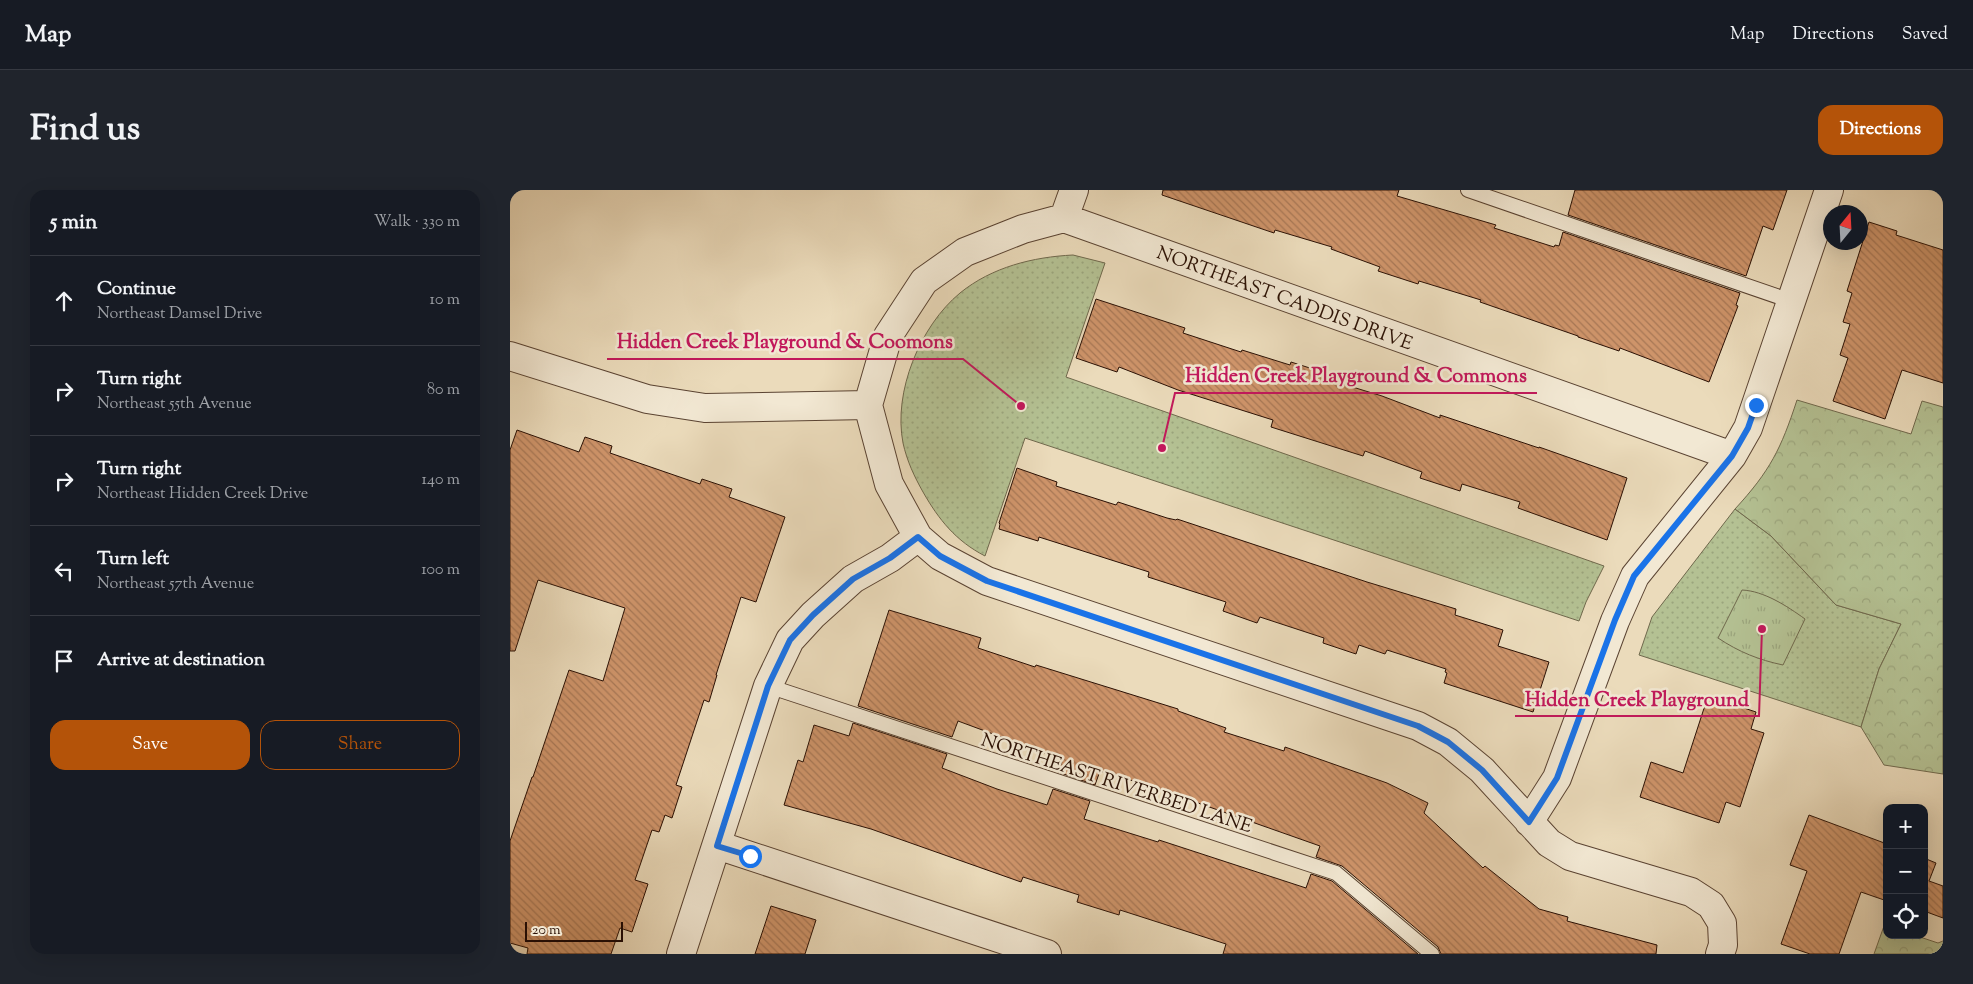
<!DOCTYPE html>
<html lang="en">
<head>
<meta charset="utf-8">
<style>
	:root { --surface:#171b24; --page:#20242c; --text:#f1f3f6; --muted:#9ea1a6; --line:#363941; --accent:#b45309 }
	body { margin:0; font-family:"Sorts Mill Goudy",serif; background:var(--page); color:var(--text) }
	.controls { position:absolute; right:15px; bottom:15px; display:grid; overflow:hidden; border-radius:10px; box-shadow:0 5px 20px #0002 }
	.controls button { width:45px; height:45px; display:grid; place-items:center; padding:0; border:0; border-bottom:1px solid var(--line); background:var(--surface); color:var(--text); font:25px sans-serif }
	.compass { position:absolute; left:1313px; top:15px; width:45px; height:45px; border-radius:50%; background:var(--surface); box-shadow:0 5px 20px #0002; rotate:18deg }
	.scale { position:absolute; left:15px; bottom:12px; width:98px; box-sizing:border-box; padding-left:5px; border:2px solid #2a1004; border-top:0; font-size:14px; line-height:18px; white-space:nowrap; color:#2a1004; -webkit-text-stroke:4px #f2e8d3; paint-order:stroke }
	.stop { position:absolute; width:15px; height:15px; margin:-11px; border:4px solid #1a73e8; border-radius:50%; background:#fff }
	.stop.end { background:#1a73e8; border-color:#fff; box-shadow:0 1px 5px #0008 }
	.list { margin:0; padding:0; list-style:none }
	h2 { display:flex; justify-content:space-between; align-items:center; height:65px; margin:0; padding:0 20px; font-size:21px }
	h2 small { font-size:16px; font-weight:400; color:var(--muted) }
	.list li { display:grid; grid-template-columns:32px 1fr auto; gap:15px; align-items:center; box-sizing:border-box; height:90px; padding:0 20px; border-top:1px solid var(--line) }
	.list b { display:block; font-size:19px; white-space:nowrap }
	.list p { margin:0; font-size:16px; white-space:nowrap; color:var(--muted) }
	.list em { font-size:16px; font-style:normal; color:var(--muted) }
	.actions { display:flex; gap:10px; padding:15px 20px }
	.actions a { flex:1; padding:11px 0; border:1px solid var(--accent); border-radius:15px; text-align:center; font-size:18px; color:var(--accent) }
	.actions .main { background:var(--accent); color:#fff }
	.icon { flex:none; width:28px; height:28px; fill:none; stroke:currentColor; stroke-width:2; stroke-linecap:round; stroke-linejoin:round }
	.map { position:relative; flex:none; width:1433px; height:764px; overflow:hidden; border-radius:15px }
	header { display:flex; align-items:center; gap:30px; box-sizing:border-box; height:70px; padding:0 25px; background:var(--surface); border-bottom:1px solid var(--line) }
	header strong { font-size:24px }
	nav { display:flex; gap:28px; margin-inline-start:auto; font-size:18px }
	.intro { display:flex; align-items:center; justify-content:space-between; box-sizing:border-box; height:120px; padding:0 30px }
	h1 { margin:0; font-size:35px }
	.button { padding:12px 22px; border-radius:15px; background:var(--accent); color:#fff; font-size:18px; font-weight:700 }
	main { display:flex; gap:30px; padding:0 30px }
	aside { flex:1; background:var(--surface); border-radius:15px; box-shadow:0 5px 20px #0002 }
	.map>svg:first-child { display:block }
	.grass { fill:url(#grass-dots); stroke:#6f684c }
	.forest { fill:url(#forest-crowns); stroke:#6f684c }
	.park { fill:url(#park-tufts); stroke:#6f684c }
	.building { fill:url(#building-back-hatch); stroke:#2a1004 }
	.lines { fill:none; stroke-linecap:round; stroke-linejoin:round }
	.service-casing { stroke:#5a4332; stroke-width:16 }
	.minor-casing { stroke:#5a4332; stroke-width:30 }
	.service { stroke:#f2e8d3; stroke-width:14 }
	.minor { stroke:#f2e8d3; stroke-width:28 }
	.route { stroke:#1a73e8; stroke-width:6 }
	.labels { text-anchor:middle; stroke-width:5; stroke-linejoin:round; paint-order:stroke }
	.street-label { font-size:19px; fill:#2a1004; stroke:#f2e8d3 }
	.leader { fill:none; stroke:#c2185b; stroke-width:2 }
	.callout-dot { fill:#c2185b; stroke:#f2e8d3; stroke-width:2 }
	.callout-label { font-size:20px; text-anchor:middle; font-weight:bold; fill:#c2185b; stroke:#f2e8d3; stroke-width:5; stroke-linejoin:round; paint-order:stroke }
</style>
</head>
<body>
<header>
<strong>Map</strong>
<nav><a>Map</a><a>Directions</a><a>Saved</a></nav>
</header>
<div class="intro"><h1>Find us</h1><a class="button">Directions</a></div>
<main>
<aside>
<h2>5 min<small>Walk · 330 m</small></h2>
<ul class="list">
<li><svg class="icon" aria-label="ahead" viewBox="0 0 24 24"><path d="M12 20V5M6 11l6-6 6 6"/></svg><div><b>Continue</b><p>Northeast Damsel Drive</p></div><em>10 m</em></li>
<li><svg class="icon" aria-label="right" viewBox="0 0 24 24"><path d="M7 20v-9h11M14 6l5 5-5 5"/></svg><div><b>Turn right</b><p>Northeast 55th Avenue</p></div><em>80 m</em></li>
<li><svg class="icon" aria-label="right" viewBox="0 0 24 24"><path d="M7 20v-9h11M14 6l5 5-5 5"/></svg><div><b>Turn right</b><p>Northeast Hidden Creek Drive</p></div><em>140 m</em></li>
<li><svg class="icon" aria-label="left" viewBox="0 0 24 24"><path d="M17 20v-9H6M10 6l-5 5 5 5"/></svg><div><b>Turn left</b><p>Northeast 57th Avenue</p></div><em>100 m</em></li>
<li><svg class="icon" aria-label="arrive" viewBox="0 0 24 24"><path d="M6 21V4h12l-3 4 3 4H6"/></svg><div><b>Arrive at destination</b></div></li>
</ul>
<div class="actions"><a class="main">Save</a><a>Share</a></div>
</aside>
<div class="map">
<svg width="1433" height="764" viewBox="0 0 1433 764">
	<defs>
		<pattern id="grass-dots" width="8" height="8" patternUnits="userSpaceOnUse" patternTransform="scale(1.25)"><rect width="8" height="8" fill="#b4c193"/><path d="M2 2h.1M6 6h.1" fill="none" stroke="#9ba57d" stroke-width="1.8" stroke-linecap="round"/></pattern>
		<pattern id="forest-crowns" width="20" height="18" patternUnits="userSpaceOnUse" patternTransform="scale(1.25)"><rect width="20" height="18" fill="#b4c193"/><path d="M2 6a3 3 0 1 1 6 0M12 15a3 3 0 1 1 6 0" fill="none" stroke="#9ba57d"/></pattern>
		<pattern id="park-tufts" width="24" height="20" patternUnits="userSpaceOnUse" patternTransform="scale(1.25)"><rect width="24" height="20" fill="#b4c193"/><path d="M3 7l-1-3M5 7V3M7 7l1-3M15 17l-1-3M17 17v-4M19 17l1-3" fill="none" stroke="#9ba57d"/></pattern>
		<pattern id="building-back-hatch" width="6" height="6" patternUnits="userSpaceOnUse" patternTransform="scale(1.25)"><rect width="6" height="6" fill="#ce946a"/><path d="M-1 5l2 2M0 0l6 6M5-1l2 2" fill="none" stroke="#a77755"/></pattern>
	</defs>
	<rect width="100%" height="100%" fill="#ebdbbb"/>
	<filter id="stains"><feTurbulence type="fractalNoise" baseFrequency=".004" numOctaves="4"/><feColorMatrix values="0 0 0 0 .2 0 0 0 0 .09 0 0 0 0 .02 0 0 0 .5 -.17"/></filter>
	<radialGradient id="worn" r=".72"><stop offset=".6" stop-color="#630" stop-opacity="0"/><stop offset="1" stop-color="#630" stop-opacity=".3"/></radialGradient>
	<path class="grass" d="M563,65L595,73L556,187L1094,376L1076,412L1069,431L515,248L475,366C446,351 429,330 413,302C404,286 397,271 393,253C383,202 410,136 450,103C482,77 523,67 563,65Z
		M1225,319L1261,346L1326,415L1391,434L1369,479L1351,537L1129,465L1142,427Z"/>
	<path class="forest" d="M1287,210L1401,244L1412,211L1433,217V584L1374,575L1351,537L1369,479L1391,434L1326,415L1261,346L1225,319C1260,281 1271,259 1287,210Z
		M1374,736L1377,737V745H1404L1428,753L1433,751V764H1364Z"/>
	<path class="park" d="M1232,400C1254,401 1277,416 1295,429L1273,475C1249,470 1229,462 1208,448Z"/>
	<path class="building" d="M653,0H889L887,6L986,35L984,38L1044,57L1045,55L1049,56L1053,42L1230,103L1226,115L1228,116L1199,192L1110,158L1109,161L1068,147V146L970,112L971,110L909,91L908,94L868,81L870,77L821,59L822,57L765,40L764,43L652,5Z
		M1065,0H1277L1263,40L1253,36L1236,86L1058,25Z
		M1359,32L1387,41L1386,45L1433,60V193L1392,180L1375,229L1323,211L1338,168L1330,165L1340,134L1333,132L1342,103L1337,101Z
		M586,109L675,138L673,143L731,162L732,160L780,175L781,172L828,187L826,192L872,206L930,228V225L1029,258V257L1117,288L1097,350L1008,318L1010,312L952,294L950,301L910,288L912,282L855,261L853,266L761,237L763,230L668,200L609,177L607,182L566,168Z
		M7,240L69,262L75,247L102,256L100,263L190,294L192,289L222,299L219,307L275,327L246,412L231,407L206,485H207L199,512L194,510L166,595L172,597L162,628L155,625L149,642L142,640L125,690L138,694L122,742L110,738L101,764H17L18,758L0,753V651L22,587H23L59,480L93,491L115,418L28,390L5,461H0V260Z
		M507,278L547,292L546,296L606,315L608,312L657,328L666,330L667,329L857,392L946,419L945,425L993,440L988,456L1039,472L1023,522L934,493L937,483L935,482L936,479L877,460L875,464L849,455L846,464L813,453L814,448L750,427L747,433L713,421L716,412L638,387L639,382L529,347L528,351L489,339L490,334L489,333Z
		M379,420L471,448L468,458L525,477L526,475L668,519V521L716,538L714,542L774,561L775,557L877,593L918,613L914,623L973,678L975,676L1029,719L1058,727L1057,731L1147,755L1146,764H931L928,757L832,676L806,667L810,656L637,595L590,581L585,595L548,582L553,569L501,552L502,551L448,531L442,547L348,516Z
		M1198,506L1246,522L1241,539L1254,543L1230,617L1216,612L1209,633L1130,607L1141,572L1173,583Z
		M343,533L437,564L432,578L487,599L537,615L543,599L580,611L574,629L648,652L649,650L796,698L801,684L822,691L908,764H713L716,754L610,720L609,725L567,712L569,705L513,687L511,692L361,639L274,615L288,570L293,572L304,535L339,546Z
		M1299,625L1377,654V711L1351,702L1329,764H1300L1271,754L1297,681L1280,675Z
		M1414,668L1426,673L1419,691L1433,696V728L1414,721Z
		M261,716L306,730L295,764H245Z"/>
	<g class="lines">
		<defs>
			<path id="service" d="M958,0L1281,111
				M258,496L826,683L922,764"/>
			<path id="minor" d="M554,28L1222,266
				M0,166L137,209L195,218L358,215
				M358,215L379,294L408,347L430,366L477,391L908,536L938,552L972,580L1039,653L1060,666L1181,702L1201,715L1212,733L1213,755L1210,764
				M358,215L378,146L414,91L455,62L513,39L554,28L564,0
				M1019,632L1047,588L1105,431L1125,386L1222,266L1238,238L1319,0
				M207,655L537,764
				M171,764L258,496L280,450L303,425L343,389L380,368L408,347"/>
		</defs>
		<use href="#service" class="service-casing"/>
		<use href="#minor" class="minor-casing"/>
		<use href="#service" class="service"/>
		<use href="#minor" class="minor"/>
	</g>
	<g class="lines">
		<path class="route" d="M240,666L207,656L258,496L280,450L303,425L343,389L380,368L408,347L430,366L477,391L908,536L938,552L972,580L1019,632L1047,588L1105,430L1124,386L1222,266L1238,238L1246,215"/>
	</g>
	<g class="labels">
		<g class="street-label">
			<text transform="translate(775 107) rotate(20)" y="7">NORTHEAST CADDIS DRIVE</text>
			<text transform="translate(607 592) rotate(18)" y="7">NORTHEAST RIVERBED LANE</text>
		</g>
	</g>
	<path class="leader" d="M511 216L453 169H97M652 258L665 203H1027M1252 439L1249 526H1005"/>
	<g class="callout-dot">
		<circle cx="511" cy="216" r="5"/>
		<circle cx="652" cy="258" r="5"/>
		<circle cx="1252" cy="439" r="5"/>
	</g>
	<g class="callout-label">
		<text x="275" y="158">Hidden Creek Playground &amp; Coomons</text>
		<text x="846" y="192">Hidden Creek Playground &amp; Commons</text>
		<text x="1127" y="516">Hidden Creek Playground</text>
	</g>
	<rect width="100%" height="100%" filter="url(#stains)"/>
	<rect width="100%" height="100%" fill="url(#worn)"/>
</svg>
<div class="controls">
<button>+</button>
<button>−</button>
<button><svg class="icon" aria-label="locate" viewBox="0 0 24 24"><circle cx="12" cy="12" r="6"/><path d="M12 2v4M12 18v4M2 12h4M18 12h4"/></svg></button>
</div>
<svg class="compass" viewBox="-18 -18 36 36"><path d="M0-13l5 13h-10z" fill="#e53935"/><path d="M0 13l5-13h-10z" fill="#9ea1a6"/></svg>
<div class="scale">20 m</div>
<div class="stop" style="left:240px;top:666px"></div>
<div class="stop end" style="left:1246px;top:215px"></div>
</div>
</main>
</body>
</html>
